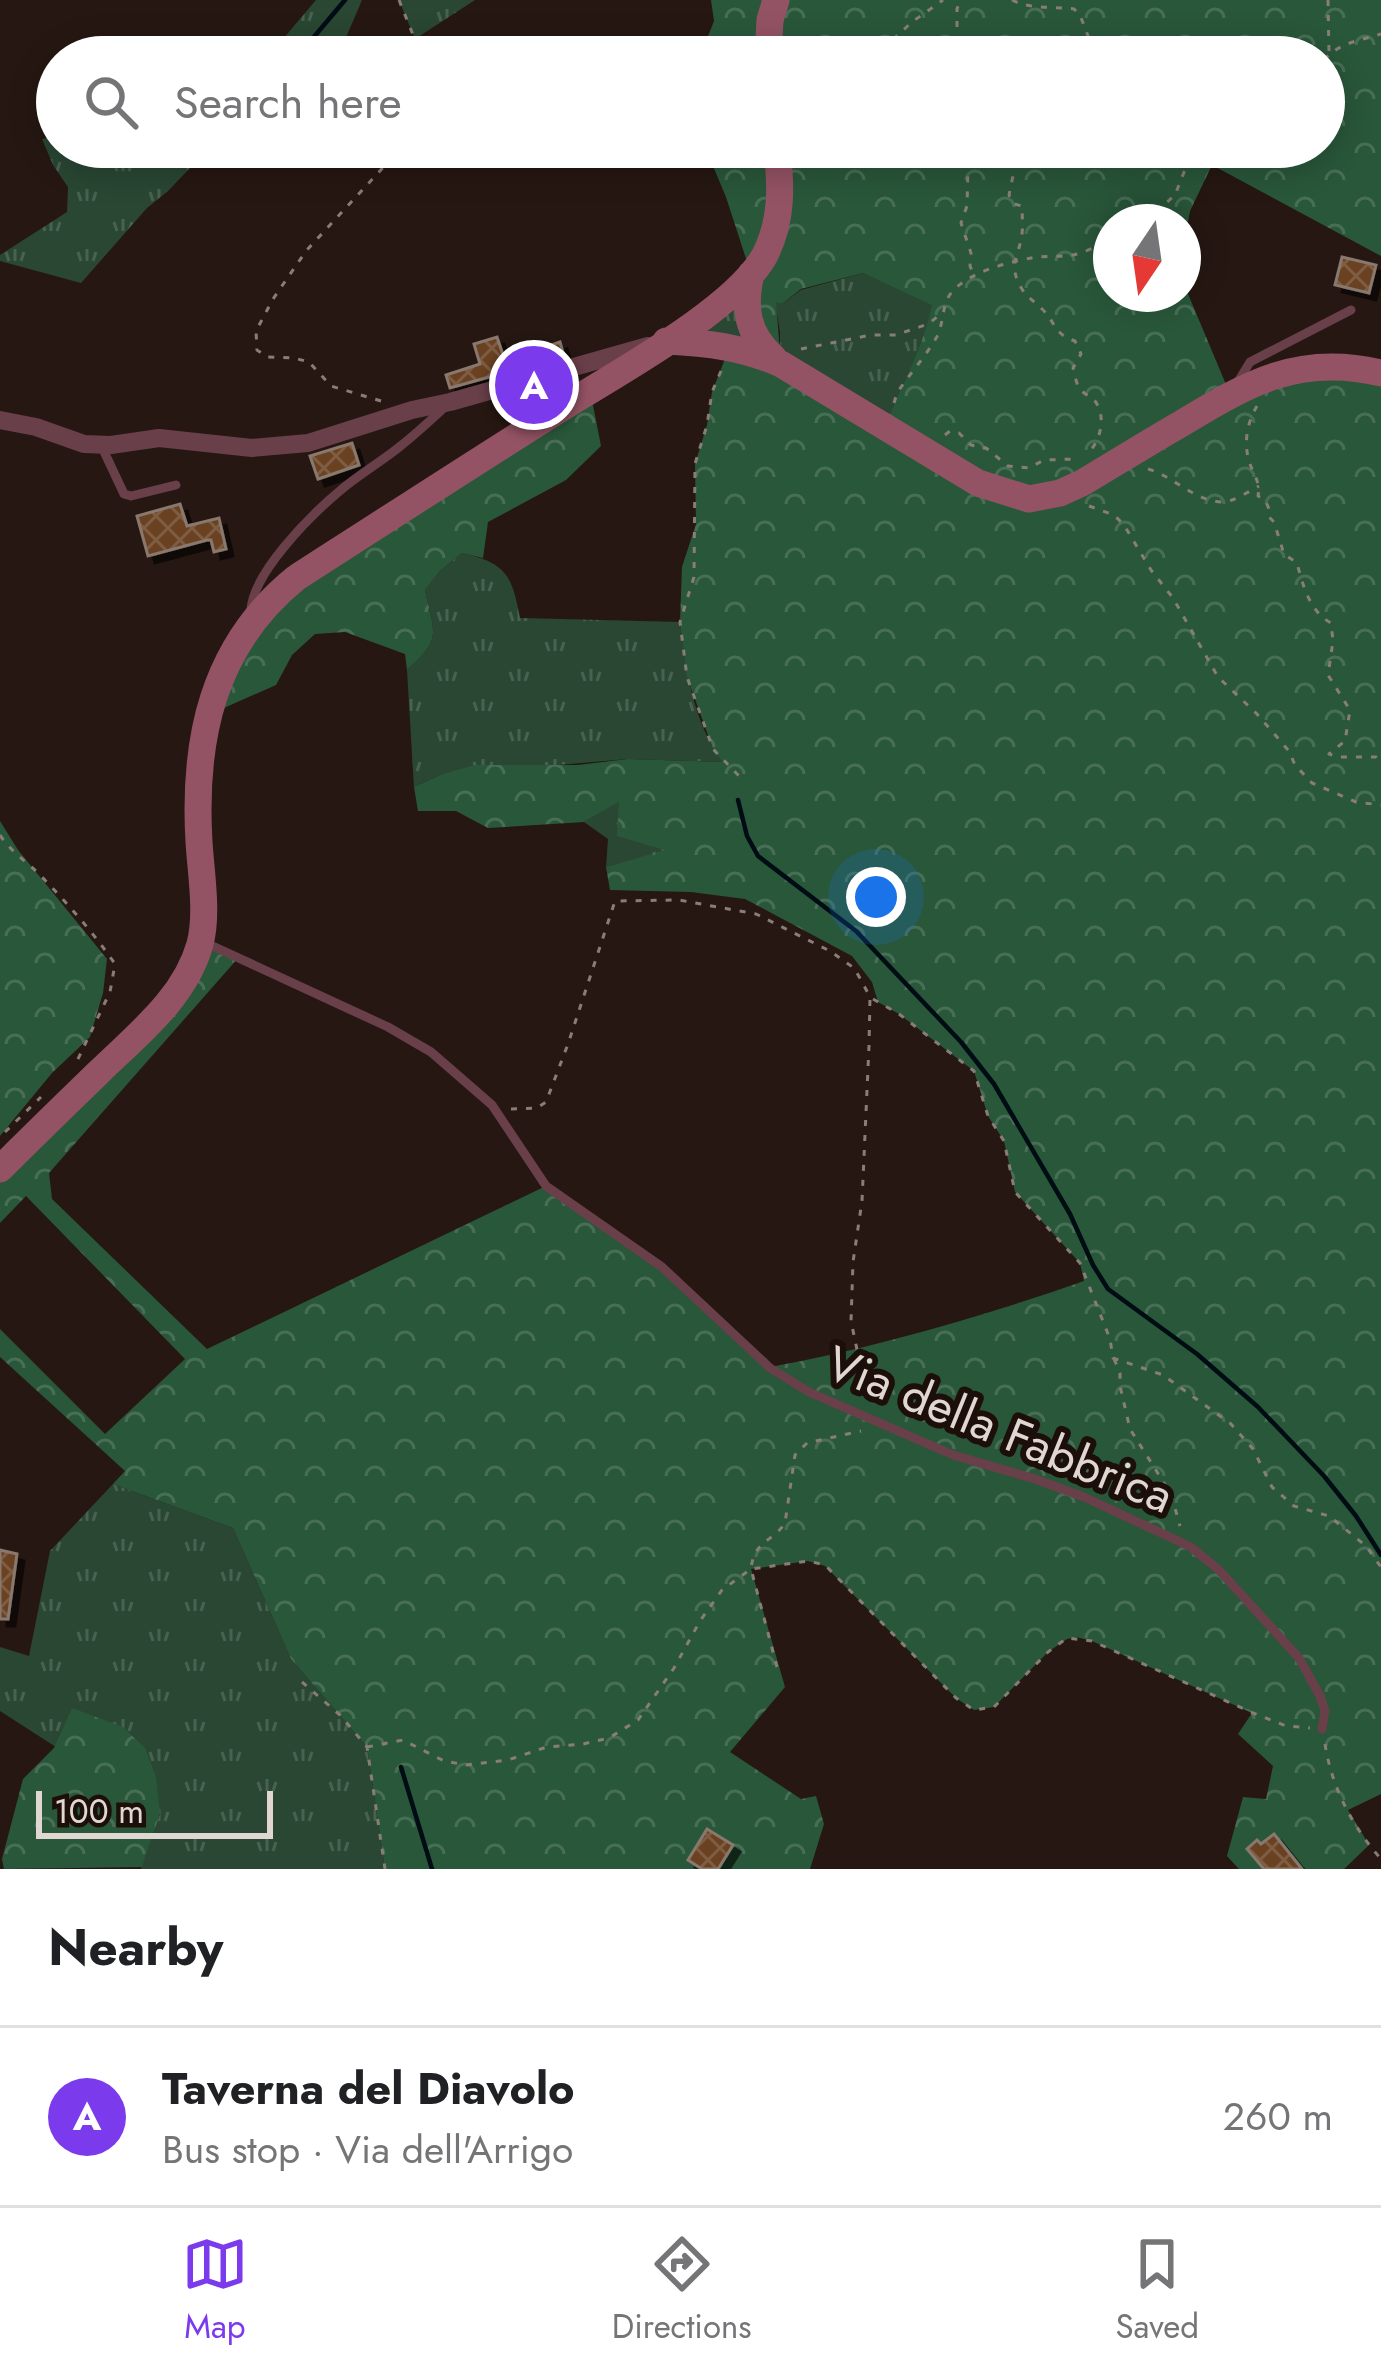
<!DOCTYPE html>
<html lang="en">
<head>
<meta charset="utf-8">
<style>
	:root { --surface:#fff; --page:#f2f2f2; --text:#202124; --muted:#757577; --line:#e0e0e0; --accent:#7c3aed }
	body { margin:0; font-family:Jost,sans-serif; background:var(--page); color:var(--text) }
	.compass { position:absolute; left:1093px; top:204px; width:108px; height:108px; border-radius:50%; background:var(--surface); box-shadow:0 6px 30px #0003; rotate:193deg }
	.scale { position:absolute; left:36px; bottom:30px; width:237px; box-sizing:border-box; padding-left:12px; border:6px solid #e0d6d2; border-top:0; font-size:33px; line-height:42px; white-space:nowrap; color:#e0d6d2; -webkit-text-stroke:9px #1c0e09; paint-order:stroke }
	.you { position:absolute; left:876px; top:897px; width:42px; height:42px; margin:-30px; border:9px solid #fff; border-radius:50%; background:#1a73e8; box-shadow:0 0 0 18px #1a73e833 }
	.badge { display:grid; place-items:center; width:78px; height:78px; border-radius:50%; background:var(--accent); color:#fff; font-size:39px; font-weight:700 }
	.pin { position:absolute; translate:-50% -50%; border:6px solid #fff; box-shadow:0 3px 12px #0006 }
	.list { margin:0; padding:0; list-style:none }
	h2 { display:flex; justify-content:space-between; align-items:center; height:156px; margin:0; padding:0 48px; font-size:51px }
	h2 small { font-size:39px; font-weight:400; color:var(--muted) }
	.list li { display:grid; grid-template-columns:78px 1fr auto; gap:36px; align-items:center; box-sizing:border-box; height:180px; padding:0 48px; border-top:3px solid var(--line) }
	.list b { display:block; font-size:45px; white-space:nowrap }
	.list p { margin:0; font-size:39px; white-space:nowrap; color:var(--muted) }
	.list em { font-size:39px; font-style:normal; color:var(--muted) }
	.icon { flex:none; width:66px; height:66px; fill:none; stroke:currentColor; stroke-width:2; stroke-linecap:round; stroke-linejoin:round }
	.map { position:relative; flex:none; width:1381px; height:1869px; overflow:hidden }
	.search { position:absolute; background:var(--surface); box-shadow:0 6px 30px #0003; left:36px; right:36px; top:36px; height:132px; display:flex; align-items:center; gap:30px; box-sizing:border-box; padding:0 42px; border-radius:66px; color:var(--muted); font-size:45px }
	.sheet { height:336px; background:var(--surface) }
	nav { display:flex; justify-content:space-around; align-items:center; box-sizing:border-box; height:168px; border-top:3px solid var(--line); background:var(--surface); font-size:33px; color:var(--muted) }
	nav a { display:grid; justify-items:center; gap:6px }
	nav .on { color:var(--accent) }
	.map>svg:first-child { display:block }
	.grass { fill:url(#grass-tufts) }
	.forest { fill:url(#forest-crowns); fill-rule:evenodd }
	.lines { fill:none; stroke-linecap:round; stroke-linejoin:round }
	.stream { stroke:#000c14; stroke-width:4.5 }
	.building { fill:url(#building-cross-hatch); stroke:#88786d; stroke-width:3; filter:url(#shadow) }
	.path { stroke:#897d78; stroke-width:3; stroke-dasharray:6 9; stroke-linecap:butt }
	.lane { stroke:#693f49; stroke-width:9 }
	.street { stroke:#693f49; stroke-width:18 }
	.secondary { stroke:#945364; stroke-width:27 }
	.labels { text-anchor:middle; stroke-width:12; stroke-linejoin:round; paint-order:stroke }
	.street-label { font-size:48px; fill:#e0d6d2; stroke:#1c0e09 }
</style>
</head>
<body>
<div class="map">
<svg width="1381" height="1869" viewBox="0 0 1381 1869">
	<defs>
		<pattern id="grass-tufts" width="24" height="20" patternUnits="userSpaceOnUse" patternTransform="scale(3)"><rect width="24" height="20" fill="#294733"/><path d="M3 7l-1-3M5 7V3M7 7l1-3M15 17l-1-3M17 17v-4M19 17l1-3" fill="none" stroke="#486150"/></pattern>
		<pattern id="forest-crowns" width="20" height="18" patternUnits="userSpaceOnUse" patternTransform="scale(3)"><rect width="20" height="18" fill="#29573a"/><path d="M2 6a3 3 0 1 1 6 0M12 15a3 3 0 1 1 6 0" fill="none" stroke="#486e56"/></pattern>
		<pattern id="building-cross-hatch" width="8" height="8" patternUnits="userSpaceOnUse" patternTransform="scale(3)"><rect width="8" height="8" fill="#6a4223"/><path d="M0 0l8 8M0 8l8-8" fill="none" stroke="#7f5d42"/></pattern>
		<filter id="shadow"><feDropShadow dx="7" dy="7" stdDeviation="0" flood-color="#0009"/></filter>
	</defs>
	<rect width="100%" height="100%" fill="#261712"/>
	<path class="grass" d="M316,0H362L341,49L333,57H258L283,39Z
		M399,0H475L415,39Z
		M57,136V147H210L168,191L147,208L81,283L0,261V255L67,212L68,187L53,165L42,139Z
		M863,273L933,304C922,351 901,384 885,428L781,364L666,341L733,294L780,361V332L775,301L782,304L801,290Z
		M462,553C507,563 512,576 520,618L680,622C686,669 693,725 724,762L628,759L440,775L414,787L407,670C443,638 434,634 425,590L440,571Z
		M620,801L668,850L606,867L608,839L584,822Z
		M113,1484L233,1528L291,1659L367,1747L385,1869H141L160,1814L0,1711V1647L29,1656L50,1551Z"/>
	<path class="forest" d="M711,0H1381V256L1212,165L1190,211L1183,249V222H1111V294H1183V282L1230,394L1256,381L1381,373V1794L1348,1810L1369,1845L1344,1869H1239L1227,1856L1243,1797L1266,1799L1273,1766L1238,1734L1252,1713L1092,1641L1076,1637L1067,1639L1048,1652L994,1707L974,1710L956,1698L825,1566L808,1561L751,1569L785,1687L730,1752L801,1799L816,1796L824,1824L810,1869H385L367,1747L291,1659L233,1528L113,1484L125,1471L0,1357V1329L105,1434L185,1359L26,1196L0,1223V1169L103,1068L201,941L239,957L49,1173L52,1199L207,1349L546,1186L662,1267L770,1367C877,1347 981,1317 1084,1281L1080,1263L1015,1192L1004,1141L988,1116L974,1071L899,1014L878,1002L872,982L852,956L745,899L691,892L610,890L606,867L665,850L617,836L619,802L584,822L488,828L456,811H418L414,787L440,775L475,765H578L628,759L723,762L713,749L687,677L680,622L682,567L696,524L695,464L707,425L712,392L730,346H761L751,274L726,197L705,147H1324V57H700L714,21ZM863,273L932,305C922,351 901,384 885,427L781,364L776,302L782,304L801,289Z
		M590,390L601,446L566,480L488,522L483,558L462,553L440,571L425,590C434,634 443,638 407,670L405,654L345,632L315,634L292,655L276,685L208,715L269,599Z
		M0,821L18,850L107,959L103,993L90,1037L52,1073L0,1136Z
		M72,1708L123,1727L145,1748L156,1777L160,1814L142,1867L4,1869L2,1859L23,1779L54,1748Z"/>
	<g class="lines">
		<path class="stream" d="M297,57L345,0
			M119,158L140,147
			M738,800L747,836L758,856L856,931L961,1042L994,1084L1070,1214L1093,1265L1108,1289L1197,1354L1258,1407L1324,1476L1356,1516L1381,1555
			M401,1767L432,1869"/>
	</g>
	<path class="building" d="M1342,257L1376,265L1369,293L1335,285Z
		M497,337L505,361L560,342L564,356L450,388L446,375L480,364L474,344Z
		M352,443L359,465L318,479L310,456Z
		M180,504L187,526L219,518L226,549L214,552L211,540H207L148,556L137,516Z
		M0,1550L17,1554L8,1619H0Z
		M707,1829L733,1845L718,1869H702L688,1860Z
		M1274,1834L1302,1869H1264L1247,1849L1257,1840L1261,1844Z"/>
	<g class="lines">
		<path class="path" d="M399,0L422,57
			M1012,0C1031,10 1053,6 1074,9L1080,15L1090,41L1087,48L1079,50L1075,57
			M1328,0L1329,53
			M804,57H820
			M837,57L875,51L887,45L912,22L943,0
			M957,57V9L960,0
			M1324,60C1340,42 1359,41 1381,34
			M963,147L968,167L967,206L961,223L971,253L970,266L973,273
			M1019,147L1009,195L1014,204L1022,206C1022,215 1023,225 1022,234C1019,257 1007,265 1022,289C1027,298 1036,302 1042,309C1056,322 1053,334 1075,341L1081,354L1073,368C1074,373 1077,385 1079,388C1083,394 1091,396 1095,401C1106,416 1101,437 1091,450
			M1145,222L1175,195L1194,147
			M801,349L871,335H896L928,324L941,314
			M721,371L712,392L707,425L695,464L694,577L680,622L687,677L713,749L741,778
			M381,401L331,386L309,362L294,358L267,357L257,350L256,331L273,299L306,251L402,147
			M894,403L897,393C909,375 924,358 935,340C944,326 941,310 949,296C964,273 1006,263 1031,258C1046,255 1062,258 1077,254C1089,251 1100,244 1111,239
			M1257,406C1248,421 1244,439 1248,457C1251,472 1261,480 1258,496C1267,501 1270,507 1269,517L1274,522L1284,554L1297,563C1303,586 1310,612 1331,623L1333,641L1328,675L1350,710L1345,741L1329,754L1337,757H1376L1381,763
			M945,435L950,431L959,433L971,445L986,448L1008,466L1029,468L1044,460L1075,459
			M1148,469C1173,476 1194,501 1222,502C1233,502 1248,492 1259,486
			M1089,506L1114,515L1124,525L1151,570L1173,598L1218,677L1257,714L1289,751L1295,765L1312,783L1356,802L1381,805
			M0,835C11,852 26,861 40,875C67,903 93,932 115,964L110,992L77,1061
			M873,999L899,1014L974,1071L988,1116L1004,1141L1015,1192L1080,1263L1110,1339L1113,1358L1163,1375L1231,1424L1253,1449L1272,1487L1294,1506L1329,1516L1366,1546L1381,1567
			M511,1109L537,1108L546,1102L568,1044L615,901L679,900L756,914L830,951L854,968L861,980L870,997L869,1046L862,1201L853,1262L851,1321L868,1402
			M5,1132L41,1097
			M1114,1359L1120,1373V1386L1130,1429L1171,1494L1180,1526
			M777,1667L751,1569L808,1561L825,1565L956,1698L974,1710L994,1707L1048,1652L1067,1638L1092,1641L1253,1713L1286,1726L1310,1728
			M302,1682L340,1715L367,1747L385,1869
			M1325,1744C1332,1788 1352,1826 1381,1859
			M367,1747L403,1740L444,1761L466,1765L508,1760L547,1747L583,1744L609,1738L638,1720L674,1668L700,1621L722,1590L751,1569C754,1540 772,1543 785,1523L795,1455L807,1443L861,1431"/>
		<path class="lane" d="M1236,385L1250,362L1351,310
			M101,445L124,494L131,496L176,485
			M251,617C246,578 313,513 342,489C361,473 384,460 403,444C418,432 432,419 446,406
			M206,943L388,1027L431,1052L492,1105L546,1186L662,1267L770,1368L809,1392L953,1455L1035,1479L1084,1497L1191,1547L1219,1570L1299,1658L1320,1696L1325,1711L1322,1729"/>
		<path class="street" d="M0,420L36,427L84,444L111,445L159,438L252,448L308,443L412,410L450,402L648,346"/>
		<path class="secondary" d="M768,57L770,20L776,0
			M751,274C743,307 747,334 773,357
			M666,341C707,343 743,347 781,364L978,483L1029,499L1060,493L1082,483C1114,464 1146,444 1179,425C1247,384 1298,353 1381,373
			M0,1169C33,1136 66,1104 99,1072C138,1034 185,998 200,944C208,913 201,874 199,842C193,740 212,646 296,578C386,520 477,461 568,404C621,371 736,308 765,255C783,219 781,185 777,147"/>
	</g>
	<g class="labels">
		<g class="street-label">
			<text transform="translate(1000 1429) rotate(22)" y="17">Via della Fabbrica</text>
		</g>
	</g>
</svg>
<svg class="compass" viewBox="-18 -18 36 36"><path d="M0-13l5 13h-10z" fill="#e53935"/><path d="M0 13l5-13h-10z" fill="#757577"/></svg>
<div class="scale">100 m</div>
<div class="you"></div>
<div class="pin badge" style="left:534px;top:385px">A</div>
<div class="search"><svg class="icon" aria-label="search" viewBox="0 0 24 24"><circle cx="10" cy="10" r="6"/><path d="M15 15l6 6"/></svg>Search here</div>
</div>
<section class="sheet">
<h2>Nearby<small></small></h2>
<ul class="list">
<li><span class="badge">A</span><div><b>Taverna del Diavolo</b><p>Bus stop · Via dell'Arrigo</p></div><em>260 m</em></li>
</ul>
</section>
<nav>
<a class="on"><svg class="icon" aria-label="map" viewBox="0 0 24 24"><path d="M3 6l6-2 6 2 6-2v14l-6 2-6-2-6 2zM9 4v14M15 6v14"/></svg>Map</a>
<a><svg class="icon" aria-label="directions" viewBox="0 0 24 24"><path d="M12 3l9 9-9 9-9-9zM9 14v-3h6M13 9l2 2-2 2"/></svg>Directions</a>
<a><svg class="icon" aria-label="saved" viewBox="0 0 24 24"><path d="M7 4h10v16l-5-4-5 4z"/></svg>Saved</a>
</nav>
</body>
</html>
